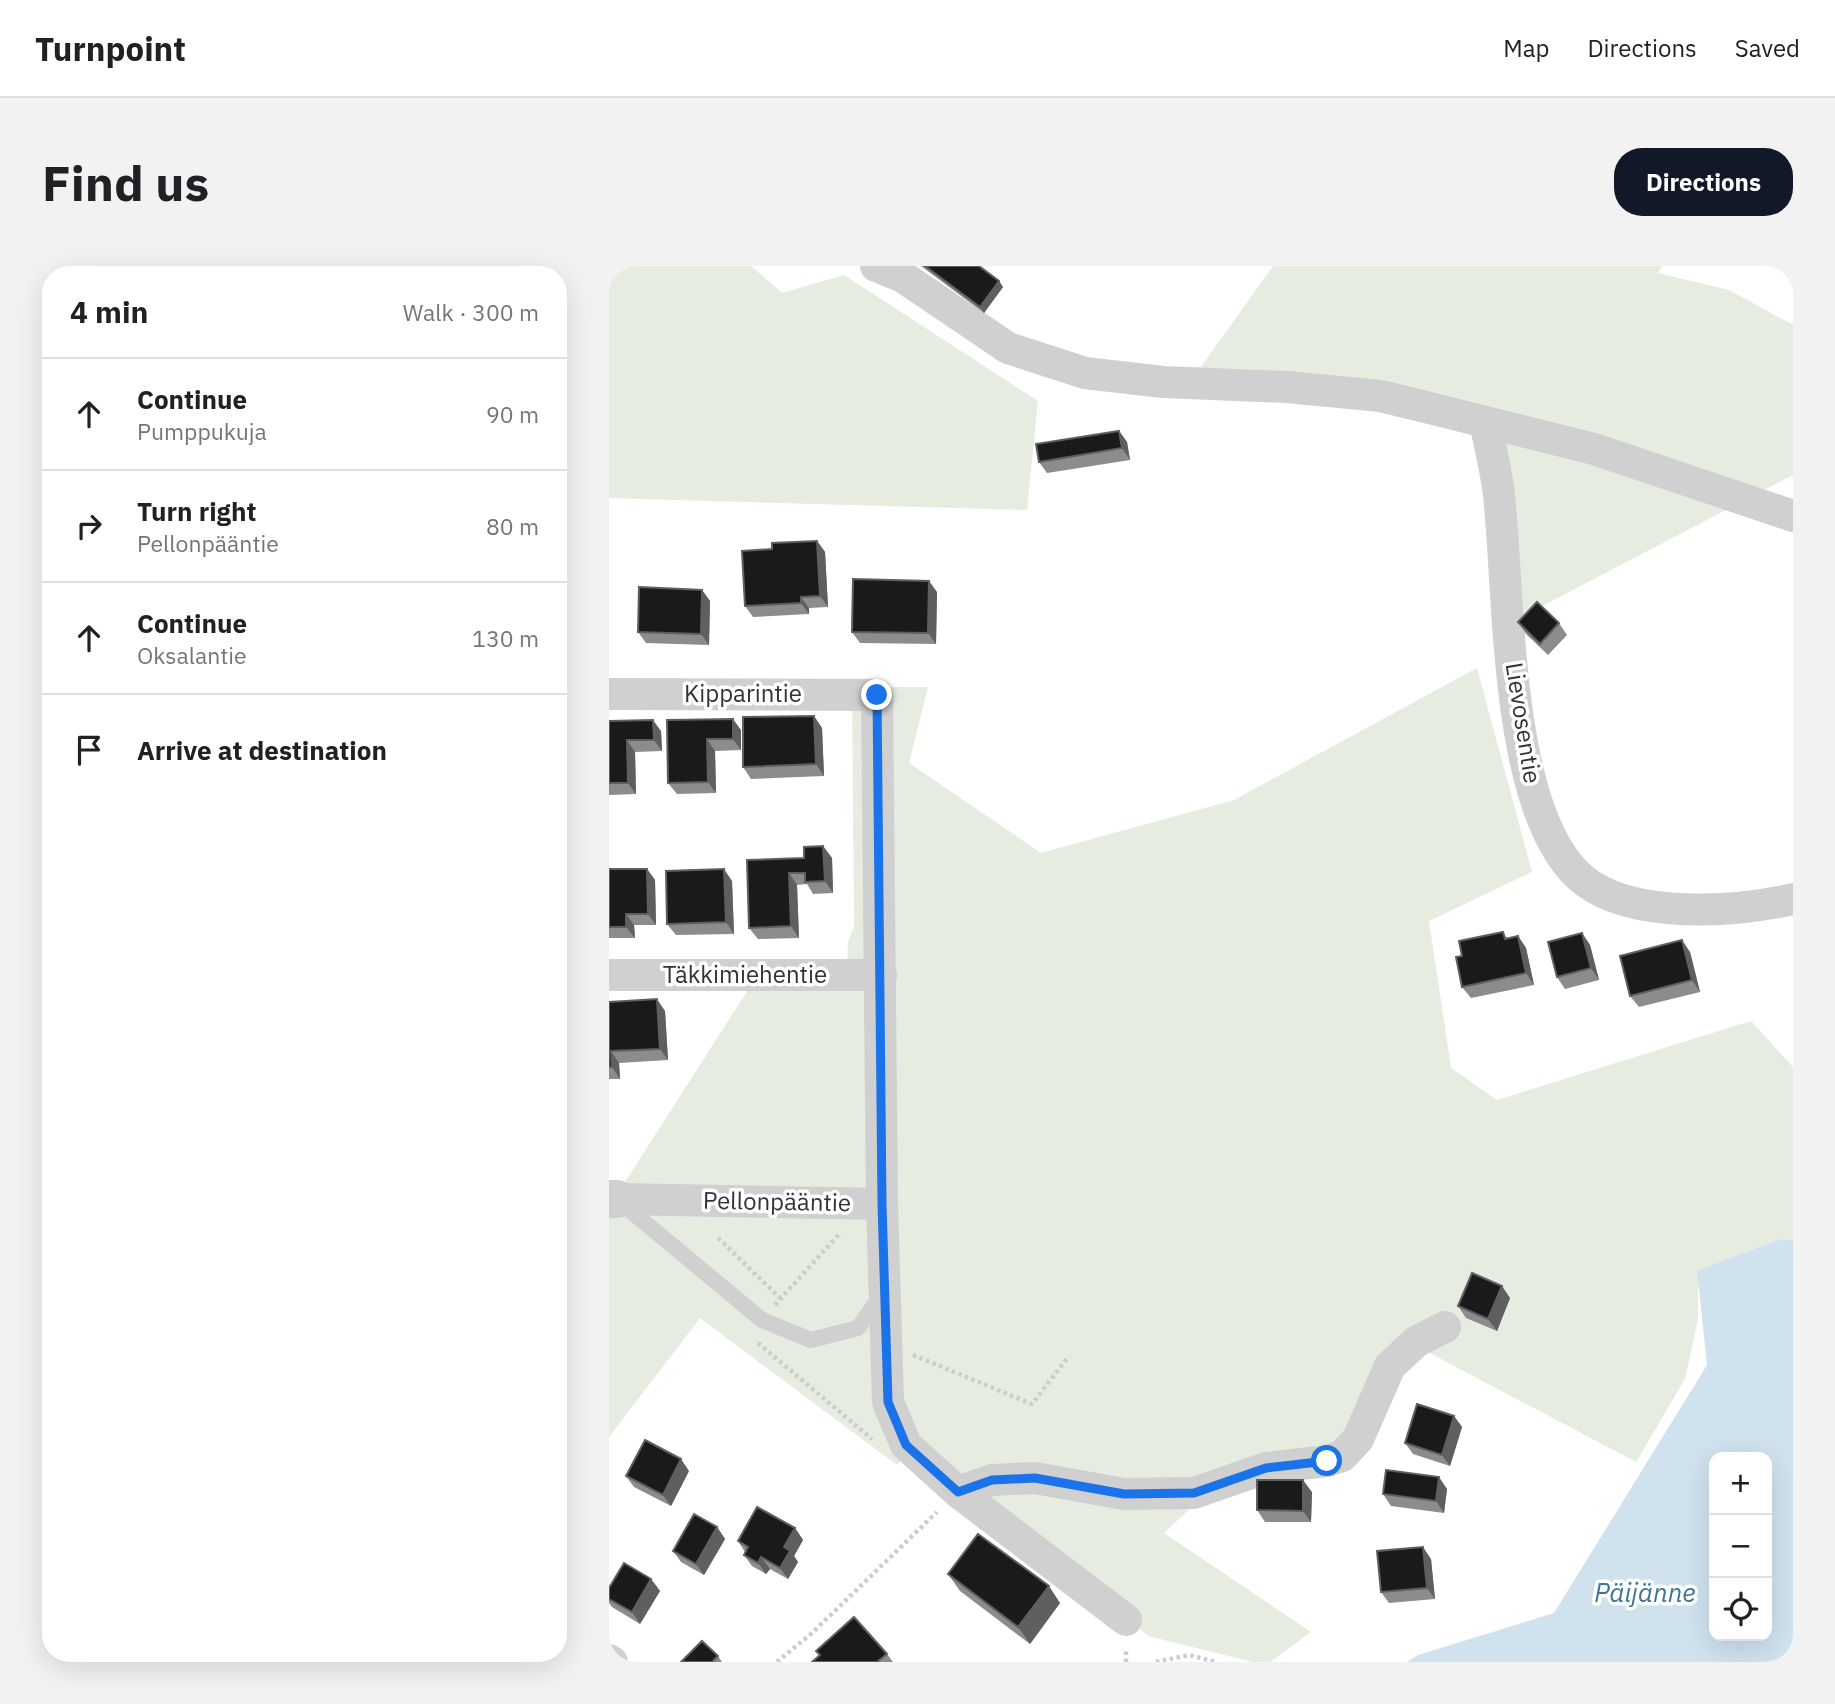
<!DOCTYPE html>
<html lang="en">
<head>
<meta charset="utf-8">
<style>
	:root { --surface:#fff; --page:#f2f2f2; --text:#202124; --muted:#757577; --line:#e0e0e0; --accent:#111827 }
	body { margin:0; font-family:"IBM Plex Sans",sans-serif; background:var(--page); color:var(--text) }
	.controls { position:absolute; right:21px; bottom:21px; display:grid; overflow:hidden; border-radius:14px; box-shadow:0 7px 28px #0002 }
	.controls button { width:63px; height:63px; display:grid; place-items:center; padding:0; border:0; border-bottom:2px solid var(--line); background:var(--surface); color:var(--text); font:35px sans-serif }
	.stop { position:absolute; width:21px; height:21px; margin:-16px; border:5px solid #1a73e8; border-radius:50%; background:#fff }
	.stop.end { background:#1a73e8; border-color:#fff; box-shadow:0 2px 7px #0008 }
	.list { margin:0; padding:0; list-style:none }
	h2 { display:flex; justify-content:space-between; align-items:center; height:91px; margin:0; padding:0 28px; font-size:30px }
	h2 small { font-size:23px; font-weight:400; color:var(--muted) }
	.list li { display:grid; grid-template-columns:46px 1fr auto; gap:21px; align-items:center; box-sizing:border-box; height:112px; padding:0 28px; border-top:2px solid var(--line) }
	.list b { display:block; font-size:26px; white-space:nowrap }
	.list p { margin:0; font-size:23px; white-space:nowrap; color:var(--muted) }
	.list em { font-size:23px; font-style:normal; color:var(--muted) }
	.icon { flex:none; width:38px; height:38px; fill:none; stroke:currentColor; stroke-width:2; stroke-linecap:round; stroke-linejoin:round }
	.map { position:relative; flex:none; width:1184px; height:1396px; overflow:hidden; border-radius:28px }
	header { display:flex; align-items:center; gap:42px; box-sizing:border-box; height:98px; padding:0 35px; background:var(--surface); border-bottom:2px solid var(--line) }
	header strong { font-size:33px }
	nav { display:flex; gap:38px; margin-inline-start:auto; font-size:24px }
	.intro { display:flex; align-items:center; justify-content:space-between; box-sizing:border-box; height:168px; padding:0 42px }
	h1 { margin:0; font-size:49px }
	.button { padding:18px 32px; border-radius:28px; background:var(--accent); color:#fff; font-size:24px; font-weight:700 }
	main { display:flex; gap:42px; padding:0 42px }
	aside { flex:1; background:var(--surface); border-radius:28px; box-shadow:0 7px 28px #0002 }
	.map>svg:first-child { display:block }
	.green { fill:#e6ecdf }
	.water { fill:#cfe2ee; fill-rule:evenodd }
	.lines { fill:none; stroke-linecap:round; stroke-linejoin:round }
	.path { stroke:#cdcdcd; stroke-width:4.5; stroke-dasharray:3.5 3.5; stroke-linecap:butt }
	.service { stroke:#d0d0d0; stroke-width:16 }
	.minor { stroke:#d0d0d0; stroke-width:32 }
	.tertiary { stroke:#d0d0d0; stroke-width:38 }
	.wall { fill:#8c8c8c }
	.shaded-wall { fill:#5f5f5f }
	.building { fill:#1a1a1a; stroke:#5f5f5f; stroke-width:2 }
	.route { stroke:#1a73e8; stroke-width:9 }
	.labels { text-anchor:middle; stroke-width:7; stroke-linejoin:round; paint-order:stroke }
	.street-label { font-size:24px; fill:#333; stroke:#fff }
	.water-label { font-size:26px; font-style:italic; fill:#3f7597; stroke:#fff }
</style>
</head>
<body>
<header>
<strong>Turnpoint</strong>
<nav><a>Map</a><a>Directions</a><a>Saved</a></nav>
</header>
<div class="intro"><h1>Find us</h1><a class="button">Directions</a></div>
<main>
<aside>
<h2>4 min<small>Walk · 300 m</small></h2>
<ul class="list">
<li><svg class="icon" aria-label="ahead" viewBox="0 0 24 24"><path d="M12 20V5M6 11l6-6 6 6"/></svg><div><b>Continue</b><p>Pumppukuja</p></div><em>90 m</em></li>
<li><svg class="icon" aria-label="right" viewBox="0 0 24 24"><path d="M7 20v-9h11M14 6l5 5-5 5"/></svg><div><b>Turn right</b><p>Pellonpääntie</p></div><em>80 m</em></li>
<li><svg class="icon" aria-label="ahead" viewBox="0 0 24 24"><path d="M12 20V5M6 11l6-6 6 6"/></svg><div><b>Continue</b><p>Oksalantie</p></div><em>130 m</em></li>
<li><svg class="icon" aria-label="arrive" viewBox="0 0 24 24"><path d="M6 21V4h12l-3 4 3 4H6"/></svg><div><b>Arrive at destination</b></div></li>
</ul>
</aside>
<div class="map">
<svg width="1184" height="1396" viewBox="0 0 1184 1396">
	<rect width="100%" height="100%" fill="#fff"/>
	<path class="green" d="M0,0H142L173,27L235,9L429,135L418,244L0,232Z
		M664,0H1053L1049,7L1120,24L1184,59V209L912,351L894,175L589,105Z
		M868,402L923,606L820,655L842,802L888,834L1142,755L1184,801V974L1171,973L1089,1005V1053L1076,1113L1027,1196L813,1083L849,1064L838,1051L806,1066L773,1097L745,1171L732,1185L716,1192L656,1197L584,1222L514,1224L426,1208L381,1210L360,1218L308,1174L288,1199L91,1052L0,1171V941L153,702L238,700L239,676L245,660L243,421H319L300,497L432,587L625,534Z
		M388,1224L587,1237L555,1267L702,1366L661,1396H644L539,1370L372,1232Z"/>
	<path class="water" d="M1171,973L1184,974V1396H798L809,1389L945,1347L1098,1099L1088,1005ZM1105,1191H1158V1370H1105Z"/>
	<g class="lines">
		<path class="path" d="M109,972L171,1032
			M166,1039L232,966
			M149,1077L263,1173
			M304,1089L423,1138L460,1090
			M168,1396L203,1367L328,1246
			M517,1396V1383
			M547,1396L580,1389L607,1396"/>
		<path class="service" d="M11,936L153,1054L202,1074L249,1062L273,1028"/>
		<path class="minor" d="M267,0L294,11L399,82L476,107L554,116L678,121L772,130L985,183L1184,250
			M876,156C881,180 887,204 890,229C901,326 894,554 977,616C1026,653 1127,646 1184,633
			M0,428L268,429L273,938L279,1136L297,1179L349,1226L517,1354
			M0,709H272
			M8,933L273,938
			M349,1226L383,1214L426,1212L515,1228L585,1227L657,1202L718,1195L733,1190L749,1173L781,1100L808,1075L836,1061
			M0,1394L3,1396"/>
		<path class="tertiary" d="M0,933H8"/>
	</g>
	<path class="wall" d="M312,0H370L390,15L394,21L375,47Z
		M510,165L518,176L521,194L438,207L430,196Z
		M208,275L216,286L219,341L200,342V348L144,351L136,340L163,283Z
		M93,324L101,335L100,379L37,377L29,366Z
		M328,326L327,378L251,377L243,366Z
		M909,356L950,357L958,369L939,389L917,368Z
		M205,450L213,462L215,510L142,513L134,501Z
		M58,454L132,464V484L106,485L107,527L68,528L59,517Z
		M0,455L52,465L53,485L26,486L27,528L0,529Z
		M214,580L223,592L224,627L204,628L198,618L188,619L190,672L149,673L140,662L138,594L195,592Z
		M0,603H38L46,614L47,659H25L26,672H0Z
		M123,615L125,668L67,669L58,658Z
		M894,666L898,672L909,670L917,682L925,719L862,732L853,721V690Z
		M973,667L981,679L990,714L956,723L948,711Z
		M1081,686L1091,726L1030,741L1021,730Z
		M0,736L56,745L59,794L10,797L11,813H0Z
		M901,1032L888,1065L857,1052L849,1040Z
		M845,1150L853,1161L841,1200L804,1188L796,1177Z
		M80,1205L62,1240L25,1221L17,1210Z
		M838,1223L835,1247L782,1240L774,1228Z
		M703,1226L702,1256H656L648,1244Z
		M108,1261L116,1273L95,1309L72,1296L64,1285Z
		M186,1262L194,1274L185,1290L189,1296L179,1313L161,1303L157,1308L143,1300L135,1289L136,1286L129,1275Z
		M822,1293L826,1333L780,1337L772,1326Z
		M339,1308L451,1337L421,1378L351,1325Z
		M42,1313L51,1325L31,1358L3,1341L0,1337V1322Z
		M278,1388L284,1396H203Z
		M109,1390L113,1396H72Z"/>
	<path class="shaded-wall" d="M390,15L394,21L375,47L371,41Z
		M510,165L518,176L521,194L513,182Z
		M208,275L216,286L219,341L211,330Z
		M320,315L328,326L327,378L319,367Z
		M93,324L101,335L100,379L92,368Z
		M192,331L200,342V348L192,337Z
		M205,450L213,462L215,510L207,498Z
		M124,453L132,464V484L124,473Z
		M44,454L52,465L53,485L45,474Z
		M98,473L106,485L107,527L99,516Z
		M18,474L26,486L27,528L19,517Z
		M214,580L223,592L224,627L216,615Z
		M38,603L46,614L47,659L39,648Z
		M115,603L123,615L125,668L117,656Z
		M180,607L188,619L190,672L182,660Z
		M17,648L25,659L26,672L17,661Z
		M973,667L981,679L990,714L982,702Z
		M909,670L917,682L925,719L917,707Z
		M1073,674L1081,686L1091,726L1083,714Z
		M48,733L56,745L59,794L51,783Z
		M2,785L10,797L11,813L3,801Z
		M893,1020L901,1032L888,1065L879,1053Z
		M845,1150L853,1161L841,1200L833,1189Z
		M72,1193L80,1205L62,1240L54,1229Z
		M830,1211L838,1223L835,1247L827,1235Z
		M694,1214L703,1226L702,1256L694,1245Z
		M108,1261L116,1273L95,1309L87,1298Z
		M186,1262L194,1274L185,1290L189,1296L179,1313L171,1302L175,1281Z
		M814,1281L822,1293L826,1333L818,1322Z
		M152,1291L161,1303L157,1308L149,1297Z
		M42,1313L51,1325L31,1358L23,1346Z
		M440,1320L451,1337L421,1378L409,1361Z"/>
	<path class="building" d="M316,0H370L390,15L371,41Z
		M510,165L513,182L430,196L427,178Z
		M208,275L211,330L192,331V337L136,340L133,285L163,283V277Z
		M244,313L320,315L319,367L243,366Z
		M30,321L93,324L92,368L29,366Z
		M928,336L950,357L931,378L909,356Z
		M205,450L207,498L134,501V451Z
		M124,453V473H98L99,516L59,517L58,454Z
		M44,454L45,474H18L19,517H0V455Z
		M214,580L216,615L196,616V607H180L182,660L140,662L138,594L195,592V581Z
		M0,603H38L39,648H17V661H0Z
		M115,603L117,656L58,658L57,605Z
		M894,666L896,673L909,670L917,707L853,721L847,691L853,690L850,675Z
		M973,667L982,702L948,711L939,676Z
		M1073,674L1083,714L1021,730L1011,690Z
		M48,733L51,783L2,785L3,801H0V736Z
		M863,1007L893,1020L879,1053L849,1040Z
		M808,1138L845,1150L833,1189L796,1177Z
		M36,1174L72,1193L54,1229L17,1210Z
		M777,1204L830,1211L827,1235L774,1228Z
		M648,1214H694V1245L648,1244Z
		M148,1241L186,1262L175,1281L181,1285L171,1302L152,1291L149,1297L135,1289L139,1281L129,1275Z
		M85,1248L108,1261L87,1298L64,1285Z
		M369,1268L440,1320L409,1361L339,1308Z
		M814,1281L818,1322L772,1326L768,1285Z
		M15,1297L42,1313L23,1346L0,1333V1322Z
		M245,1351L278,1388L268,1396H203L211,1389L207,1385Z
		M93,1375L109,1390L103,1396H72Z"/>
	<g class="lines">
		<path class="route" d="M268,429L273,938L279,1136L297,1179L349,1226L383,1214L426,1212L515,1228L585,1227L657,1202L718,1195"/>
	</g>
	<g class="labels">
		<g class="street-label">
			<text x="134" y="436">Kipparintie</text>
			<text transform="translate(914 457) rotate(81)" y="8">Lievosentie</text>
			<text x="136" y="717">Täkkimiehentie</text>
			<text transform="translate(168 936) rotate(1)" y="8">Pellonpääntie</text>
		</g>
		<g class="water-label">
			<text x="1036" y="1336">Päijänne</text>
		</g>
	</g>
</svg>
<div class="controls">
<button>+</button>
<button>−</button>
<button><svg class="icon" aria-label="locate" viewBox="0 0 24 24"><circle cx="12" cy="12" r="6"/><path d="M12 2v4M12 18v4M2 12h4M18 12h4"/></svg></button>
</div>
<div class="stop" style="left:718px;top:1195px"></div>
<div class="stop end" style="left:268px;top:429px"></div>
</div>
</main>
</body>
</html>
